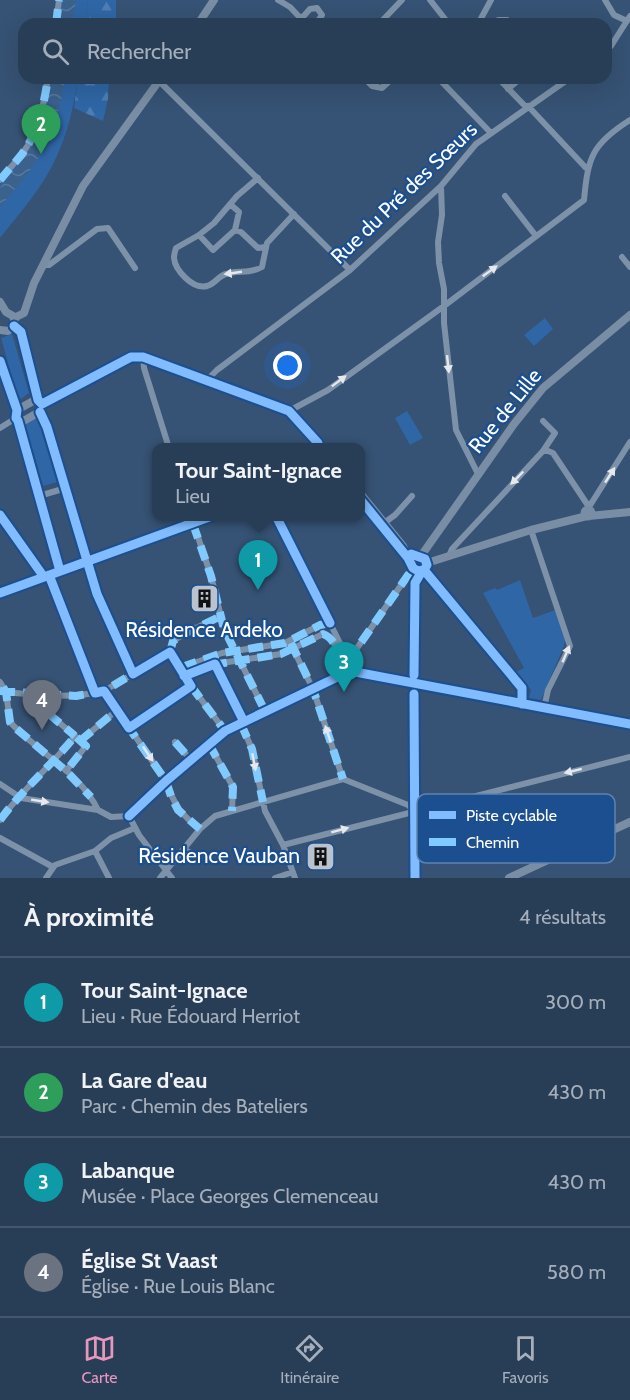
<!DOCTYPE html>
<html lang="fr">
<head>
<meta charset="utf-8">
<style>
	:root { --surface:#283e57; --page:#344961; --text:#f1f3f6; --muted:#a5aeba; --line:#44576d; --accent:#e797bd }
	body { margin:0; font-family:Cabin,sans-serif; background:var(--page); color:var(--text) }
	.you { position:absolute; left:288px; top:366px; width:21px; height:21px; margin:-15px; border:4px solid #fff; border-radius:50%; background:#1a73e8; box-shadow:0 0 0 9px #1a73e833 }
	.badge { display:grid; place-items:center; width:39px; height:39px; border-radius:50%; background:var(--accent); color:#fff; font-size:20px; font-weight:700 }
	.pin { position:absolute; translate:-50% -50px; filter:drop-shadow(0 2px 3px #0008) }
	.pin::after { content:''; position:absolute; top:32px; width:21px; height:18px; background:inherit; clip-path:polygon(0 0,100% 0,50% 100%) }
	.popup { position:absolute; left:152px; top:443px; width:213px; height:78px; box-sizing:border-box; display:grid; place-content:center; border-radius:12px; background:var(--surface); filter:drop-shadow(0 2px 4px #0005); font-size:20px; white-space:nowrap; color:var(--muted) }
	.popup b { font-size:22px; color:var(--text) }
	.popup::after { content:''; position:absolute; left:50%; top:100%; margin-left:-12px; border:12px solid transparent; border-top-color:var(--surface) }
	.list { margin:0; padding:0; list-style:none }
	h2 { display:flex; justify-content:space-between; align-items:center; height:78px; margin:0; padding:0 24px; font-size:26px }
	h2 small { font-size:20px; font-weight:400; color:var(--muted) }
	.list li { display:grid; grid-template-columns:39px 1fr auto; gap:18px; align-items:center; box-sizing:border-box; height:90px; padding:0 24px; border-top:2px solid var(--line) }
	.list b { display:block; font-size:22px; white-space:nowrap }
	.list p { margin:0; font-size:20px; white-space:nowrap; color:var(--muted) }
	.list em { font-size:20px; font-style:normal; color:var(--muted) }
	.icon { flex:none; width:33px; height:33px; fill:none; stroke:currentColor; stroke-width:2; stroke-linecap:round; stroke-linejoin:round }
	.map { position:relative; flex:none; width:630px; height:878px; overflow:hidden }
	.search { position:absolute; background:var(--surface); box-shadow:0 6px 24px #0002; left:18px; right:18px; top:18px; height:66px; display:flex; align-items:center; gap:15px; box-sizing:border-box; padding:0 21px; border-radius:18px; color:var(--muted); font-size:22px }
	.sheet { height:438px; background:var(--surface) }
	nav { display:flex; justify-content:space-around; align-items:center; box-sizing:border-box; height:84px; border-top:2px solid var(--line); background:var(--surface); font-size:16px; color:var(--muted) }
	nav a { display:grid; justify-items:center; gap:3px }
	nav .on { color:var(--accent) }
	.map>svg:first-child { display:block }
	.green { fill:#2f66a5 }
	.forest { fill:url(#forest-firs) }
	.water { fill:url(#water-waves) }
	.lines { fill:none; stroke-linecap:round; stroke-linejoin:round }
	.street { stroke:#7d92a8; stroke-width:6 }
	.secondary { stroke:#798da4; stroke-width:8 }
	.quiet { stroke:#80caff; stroke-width:8; stroke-dasharray:15 8; stroke-linecap:butt }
	.cycleway-casing { stroke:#1b4f8f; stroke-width:13 }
	.cycleway { stroke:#80bcff; stroke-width:9 }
	.oneway { fill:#e5e9ee }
	.labels { text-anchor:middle; stroke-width:4.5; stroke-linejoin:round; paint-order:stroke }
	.street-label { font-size:21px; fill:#fff; stroke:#1b4f8f }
	.poi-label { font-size:21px; fill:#fff; stroke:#1b4f8f }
	.key { fill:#1b4f8f; stroke:#5f84b1; stroke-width:1.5 }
	.key-label { font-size:16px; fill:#fff }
</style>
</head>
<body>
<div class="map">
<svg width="630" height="878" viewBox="0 0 630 878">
	<defs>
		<pattern id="forest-firs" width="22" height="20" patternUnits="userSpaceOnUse" patternTransform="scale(1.5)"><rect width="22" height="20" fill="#2f66a5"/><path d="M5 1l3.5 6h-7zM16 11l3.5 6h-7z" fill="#4e7db2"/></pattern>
		<pattern id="water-waves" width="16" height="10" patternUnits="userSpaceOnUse" patternTransform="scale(1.5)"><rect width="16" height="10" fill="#3b618d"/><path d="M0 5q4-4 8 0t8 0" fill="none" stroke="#58799e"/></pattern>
	</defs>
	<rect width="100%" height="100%" fill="#365274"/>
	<path class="green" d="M61,0H88L85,24H58Z
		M50,78H78C74,105 68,133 56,158C43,187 20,213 0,238V185L27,149Z
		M545,318L553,329L534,346L524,335Z
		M12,334L29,393L21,399L17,396L1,338Z
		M407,411L423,438L410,445L395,418Z
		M40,416L45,428L41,430L57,482L43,486L25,425Z
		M520,580L533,618L555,610L565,640L564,646L541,700L529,698L531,690L516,672L524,668L483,593L495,588L497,590Z"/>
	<path class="forest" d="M88,0H116V24H85Z
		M78,78H109L108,99L103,121L74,108Z"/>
	<path class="water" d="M63,0H76L72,24H60Z
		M52,78H65C55,141 40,160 0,207V188L34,143L42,126Z"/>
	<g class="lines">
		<path class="street" d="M278,0L290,7L306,24
			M430,0L449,24
			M605,0L614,15L627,21
			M301,19L310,9L317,8L322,15L316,24
			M56,24L59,0
			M379,24L402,0
			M478,24L491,0
			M491,24L498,20H507
			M606,51L611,46L630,16
			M364,78L372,86L382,88L393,78
			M438,78L490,132
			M498,78L526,107
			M159,81L350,270
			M508,89L521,78
			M528,106L586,168
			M258,178L237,196L214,223L199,235L176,248C175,251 174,255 174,258C175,270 193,290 207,286C215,284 218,276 226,274C238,270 250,274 262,267L267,243L294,214
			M0,180C7,171 15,163 22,154C38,133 44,104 48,78
			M441,186L442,215L438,242L439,263L444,289V323L456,430L478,474
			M505,196L536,236
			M230,204L239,212L235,230
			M199,235L213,250L235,230L241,232L258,248L265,247
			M622,257L630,267
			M43,265H49L97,229L108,228L135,268
			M143,357L144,368L169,448
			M211,381V376L217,370L350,270L441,186L476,144L570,78
			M289,411L328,390L444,306L584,200C588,157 592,144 630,120
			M0,428L16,418
			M543,451L555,433L543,421
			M39,496L66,488
			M589,507L630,442
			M0,515L44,577
			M191,516L211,576L224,629L265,711
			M276,516L345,653L347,660
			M384,523L395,515L412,496
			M531,530L570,646L548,690L544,708
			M449,556L452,549L543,451H548L553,453L589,507L588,509
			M87,561L103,611L133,674
			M424,570L522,688V704
			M49,575L95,693
			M292,647L313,689L343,779
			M170,652L173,641L186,633L221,616
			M337,656L340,662L338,670L342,673
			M348,661L413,568
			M215,664L244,722
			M180,668L222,653L285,643L320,625L330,623
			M350,671L415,684
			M184,676L215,664L281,654L323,634C333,637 338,651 343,660
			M0,682L6,692L10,722C37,752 80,772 98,810
			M191,686L225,731
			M0,691C34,696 71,699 104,691L170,652L191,686L129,728
			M104,691L166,781C173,803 182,816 200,829
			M41,694L40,705L43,709L75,736
			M241,724L252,749L265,811L283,845L295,878
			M80,741L117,710
			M175,742L191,760
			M209,744L233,787L232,811
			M343,779L408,805L414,811
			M0,784L21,798L98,810L111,817L129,816
			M129,816L166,781L225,731L350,671
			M129,816L139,835L172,878
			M0,820C23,789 51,766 75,736L86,746L66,771
			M0,838L53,867
			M283,845L630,757
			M185,850L199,857
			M95,851L109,878
			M46,878L55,865L95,851L111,838L135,828
			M160,878L200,829L215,816L343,779
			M275,878L293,872"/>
		<path class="secondary" d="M198,24L214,0
			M0,302L6,312L13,316L15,322
			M14,318L24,313L34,283L83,186L161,78
			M14,326L21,332L38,400L42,404
			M0,330L8,331L14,326
			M0,361L17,410L16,418L18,421L60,571
			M42,404L131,357H143L289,411L323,448
			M17,410L35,400H38
			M40,412L47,427L87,561
			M18,421L22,422L39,412L42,408
			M360,493L403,546L412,567L418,571L424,570L427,565L425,559
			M584.5 513a3.5 3.5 0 1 1 7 0a3.5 3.5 0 1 1-7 0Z
			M589,516L630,512
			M421,556L514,424L543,388L630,315
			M427,563L531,530L587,516
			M415,570V878
			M0,593L212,516
			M415,684L630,724
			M509,878L630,822"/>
		<path class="quiet" d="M56,24L59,0
			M0,180C7,171 15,163 22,154C38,133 44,104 48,78
			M193,524L211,576L224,629L265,711
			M291,643L313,689L343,779
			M170,652L173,641L186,633L221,616
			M348,661L413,568
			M212,665L281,654L323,634C333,637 338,651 343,660
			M182,667L222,653L285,643L320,625L330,623
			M191,686L225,731
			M3,687L6,692L10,722L12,725L66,771L91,797
			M0,691L76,696L104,691L136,672
			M41,694L40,705L43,709L75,736
			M241,724L252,749L263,802
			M127,725L166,781L171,796L178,810L200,829
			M80,741L117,710
			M175,742L191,760
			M209,744L233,787L232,811
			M0,820C23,789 51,766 75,736L86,746L66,771"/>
		<defs>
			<path id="cycleway" d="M14,326L21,332L38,400L42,404
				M0,361L17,410L16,418L18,421L60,571
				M42,404L131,357H143L289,411L318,443
				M40,412L47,427L97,594L133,674L170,652L191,686L129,728L104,691L95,693L49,575
				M360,499L408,558L413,568L418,571L424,570L427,565L425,559L411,554
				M0,515L44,577
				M276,516L330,623
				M424,570L522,688V704
				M0,593L212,516
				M350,671L630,724
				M414,675L415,583L422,571
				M184,676L215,664L244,722
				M414,694L415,878
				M129,816L166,781L225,731L350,671"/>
		</defs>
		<use href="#cycleway" class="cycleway-casing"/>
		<use href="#cycleway" class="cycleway"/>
	</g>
	<defs><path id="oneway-solid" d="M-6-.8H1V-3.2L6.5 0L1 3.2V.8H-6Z" transform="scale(1.5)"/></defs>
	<g class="oneway">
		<use href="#oneway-solid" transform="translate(490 271) rotate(-36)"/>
		<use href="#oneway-solid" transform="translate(233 273) rotate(172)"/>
		<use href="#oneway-solid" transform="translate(448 364) rotate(84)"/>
		<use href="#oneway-solid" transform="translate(339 381) rotate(-37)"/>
		<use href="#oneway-solid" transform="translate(610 475) rotate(-57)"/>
		<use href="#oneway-solid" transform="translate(517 478) rotate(134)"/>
		<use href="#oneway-solid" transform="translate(566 654) rotate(-67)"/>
		<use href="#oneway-solid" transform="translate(328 734) rotate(-109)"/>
		<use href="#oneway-solid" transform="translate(148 754) rotate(56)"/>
		<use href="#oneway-solid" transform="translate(254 762) rotate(79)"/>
		<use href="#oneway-solid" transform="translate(573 771) rotate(166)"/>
		<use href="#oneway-solid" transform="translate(40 801) rotate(9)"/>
		<use href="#oneway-solid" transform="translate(340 830) rotate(-15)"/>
	</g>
	<defs>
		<symbol id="building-square" viewBox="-11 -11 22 22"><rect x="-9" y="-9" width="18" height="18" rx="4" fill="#b9c2ce" stroke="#1b4f8f"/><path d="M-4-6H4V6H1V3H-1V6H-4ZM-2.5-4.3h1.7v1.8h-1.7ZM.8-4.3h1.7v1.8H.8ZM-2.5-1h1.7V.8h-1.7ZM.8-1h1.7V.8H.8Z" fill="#111"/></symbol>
	</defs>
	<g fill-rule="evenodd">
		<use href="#building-square" x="188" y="582" width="33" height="33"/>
		<use href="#building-square" x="304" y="840" width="33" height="33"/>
	</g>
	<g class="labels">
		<g class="street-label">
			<text transform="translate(404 193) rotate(-44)" y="7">Rue du Pré des Sœurs</text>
			<text transform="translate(505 411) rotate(-51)" y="7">Rue de Lille</text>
		</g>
		<g class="poi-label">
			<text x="204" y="637">Résidence Ardeko</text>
			<text x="300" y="863" text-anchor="end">Résidence Vauban</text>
		</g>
	</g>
	<rect x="417" y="794" width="198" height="69" rx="9" class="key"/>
	<rect x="429" y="811" width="27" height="8" fill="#80bcff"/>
	<rect x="429" y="838" width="27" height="8" fill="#80caff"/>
	<g class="key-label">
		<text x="466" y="821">Piste cyclable</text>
		<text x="466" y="848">Chemin</text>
	</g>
</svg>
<div class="you"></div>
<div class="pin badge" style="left:258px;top:590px;background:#0f9aa8">1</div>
<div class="popup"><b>Tour Saint-Ignace</b>Lieu</div>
<div class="pin badge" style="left:41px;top:154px;background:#2e9e5b">2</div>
<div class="pin badge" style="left:344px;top:692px;background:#0f9aa8">3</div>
<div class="pin badge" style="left:42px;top:730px;background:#6b7280">4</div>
<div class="search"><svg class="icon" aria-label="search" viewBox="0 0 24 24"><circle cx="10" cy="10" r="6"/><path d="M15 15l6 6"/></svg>Rechercher</div>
</div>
<section class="sheet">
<h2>À proximité<small>4 résultats</small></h2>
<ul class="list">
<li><span class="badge" style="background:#0f9aa8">1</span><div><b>Tour Saint-Ignace</b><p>Lieu · Rue Édouard Herriot</p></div><em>300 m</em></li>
<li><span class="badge" style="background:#2e9e5b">2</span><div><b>La Gare d'eau</b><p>Parc · Chemin des Bateliers</p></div><em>430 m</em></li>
<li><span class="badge" style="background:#0f9aa8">3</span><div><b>Labanque</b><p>Musée · Place Georges Clemenceau</p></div><em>430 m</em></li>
<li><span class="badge" style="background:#6b7280">4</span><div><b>Église St Vaast</b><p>Église · Rue Louis Blanc</p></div><em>580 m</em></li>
</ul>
</section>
<nav>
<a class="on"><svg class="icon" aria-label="map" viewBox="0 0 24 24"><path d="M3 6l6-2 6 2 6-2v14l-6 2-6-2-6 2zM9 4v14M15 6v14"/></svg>Carte</a>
<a><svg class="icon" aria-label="directions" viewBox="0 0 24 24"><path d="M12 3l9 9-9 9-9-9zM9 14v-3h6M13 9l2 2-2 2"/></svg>Itinéraire</a>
<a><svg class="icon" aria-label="saved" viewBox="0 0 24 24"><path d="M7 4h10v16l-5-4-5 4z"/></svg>Favoris</a>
</nav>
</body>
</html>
